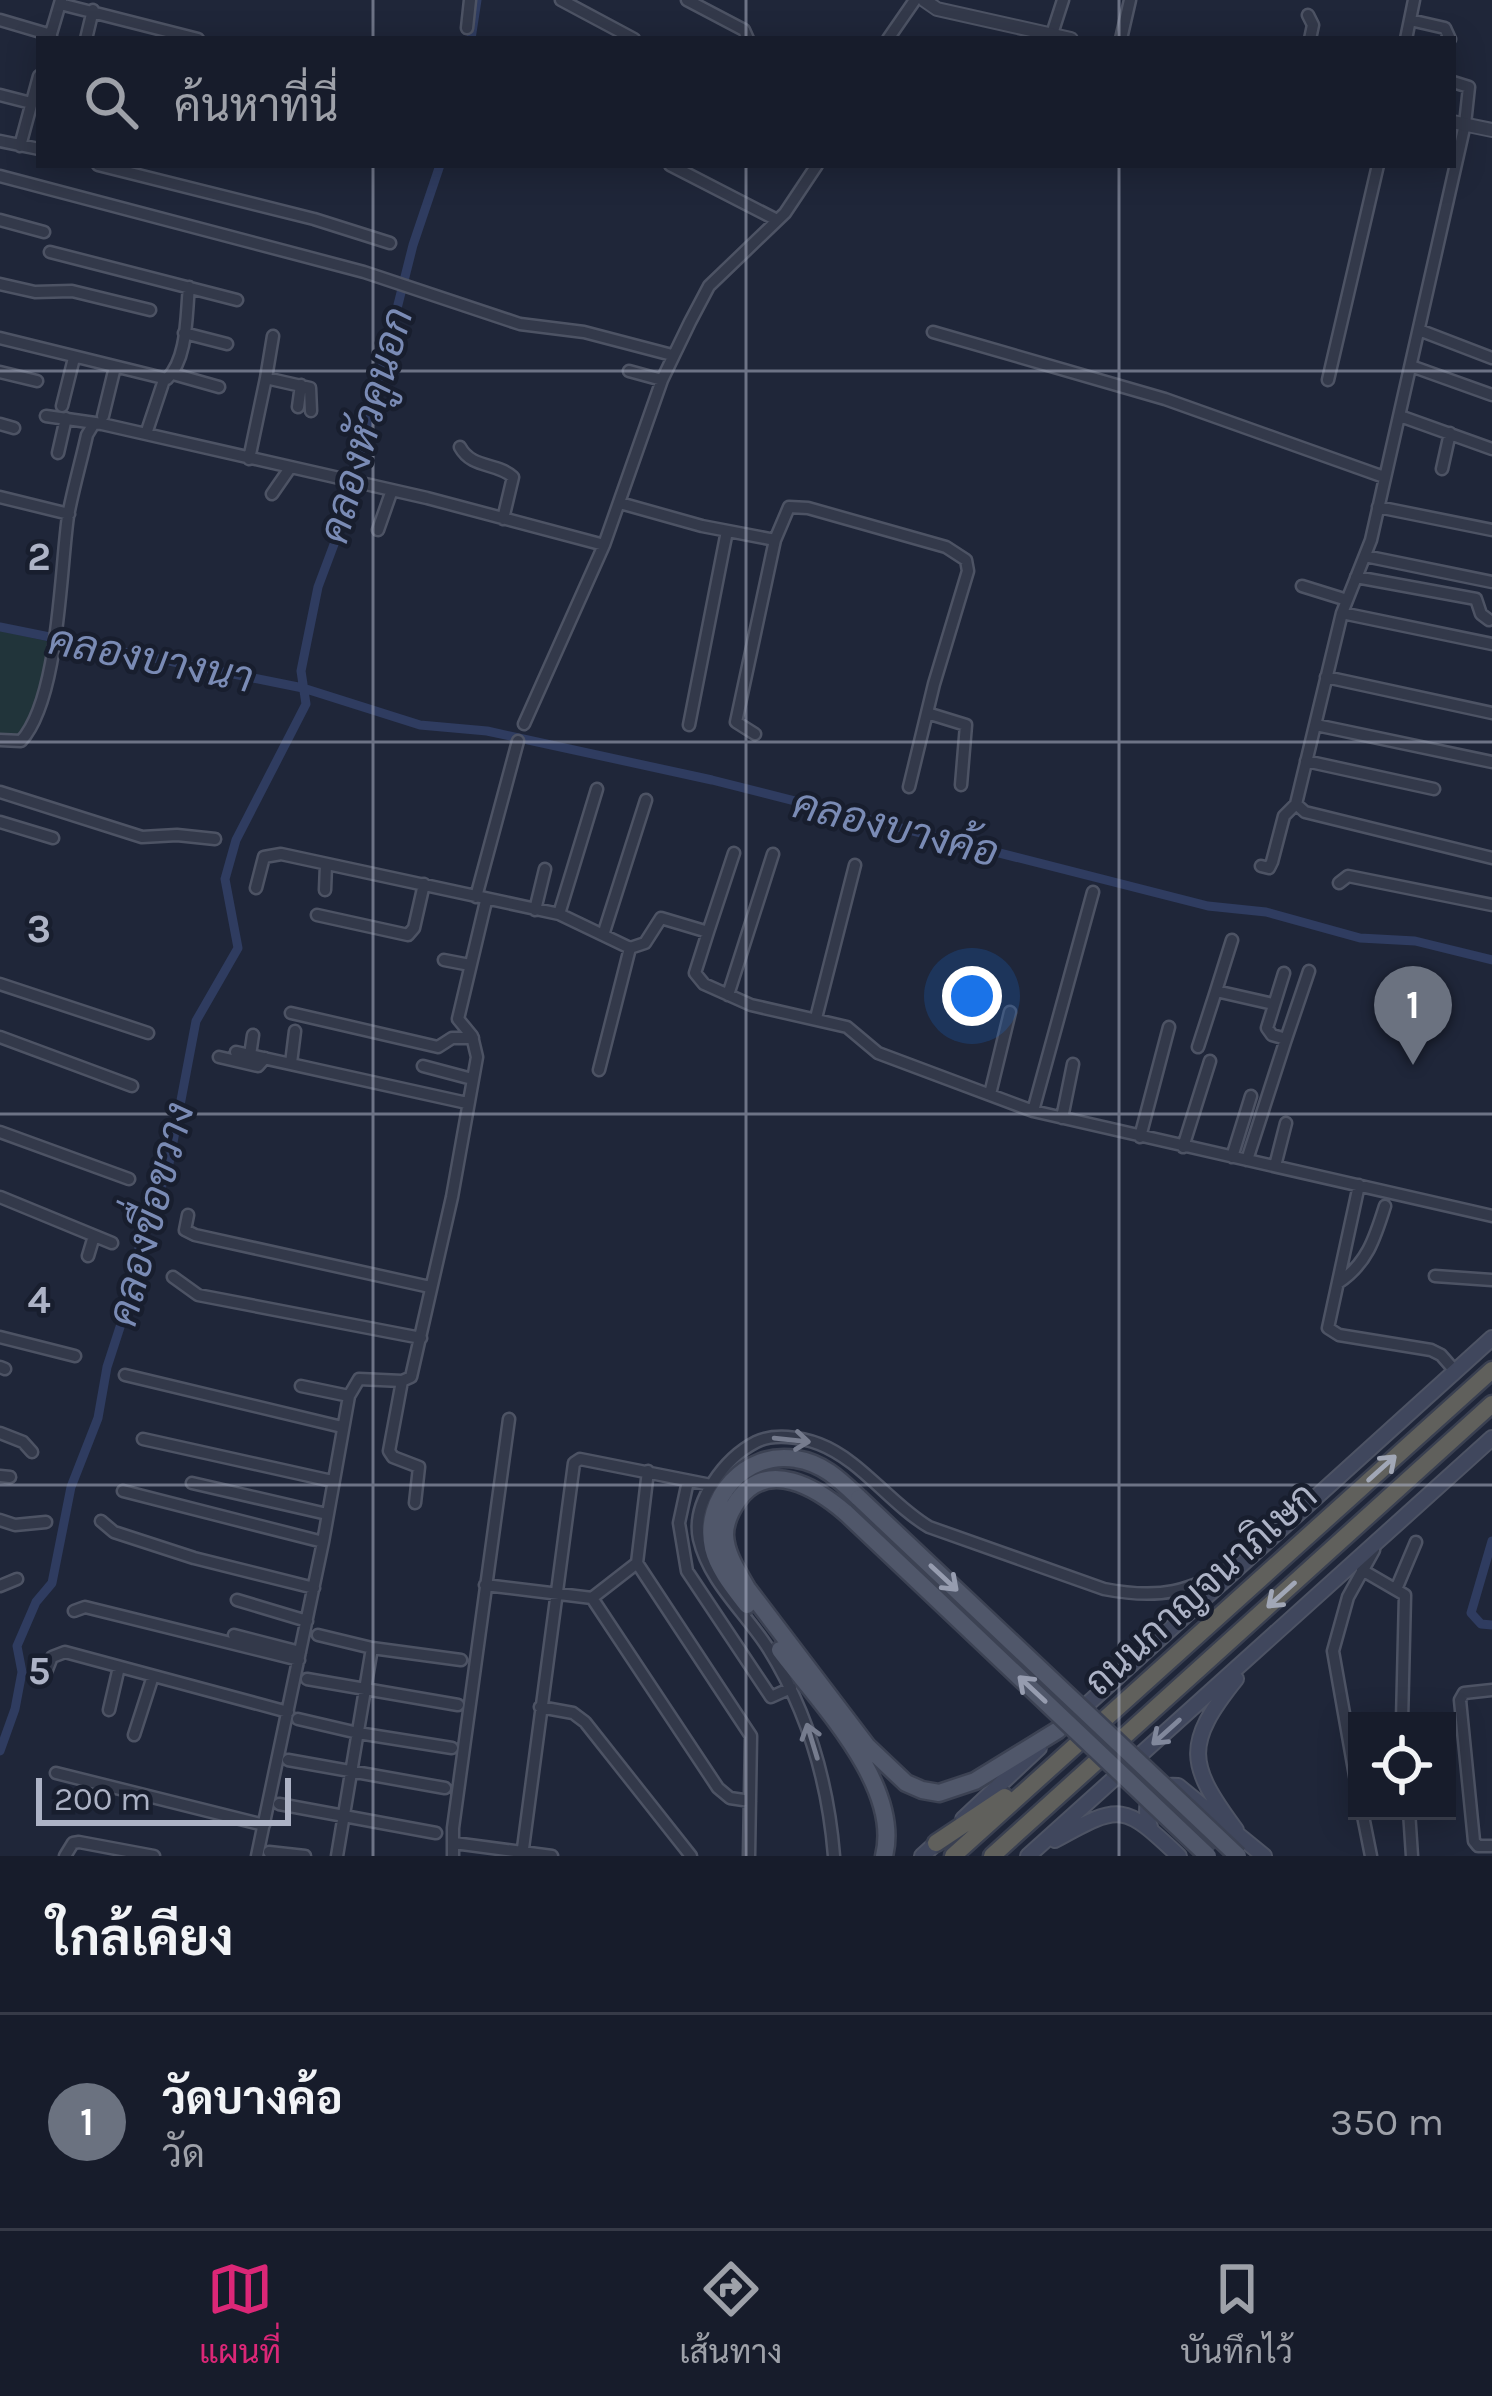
<!DOCTYPE html>
<html lang="th">
<head>
<meta charset="utf-8">
<style>
	:root { --surface:#171c2b; --page:#202533; --text:#f1f3f6; --muted:#9ea1a9; --line:#363a47; --accent:#db2777 }
	body { margin:0; font-family:Karla,Sarabun,sans-serif; background:var(--page); color:var(--text) }
	.controls { position:absolute; right:36px; bottom:36px; display:grid; overflow:hidden; border-radius:0px; box-shadow:0 6px 30px #0003 }
	.controls button { width:108px; height:108px; display:grid; place-items:center; padding:0; border:0; border-bottom:3px solid var(--line); background:var(--surface); color:var(--text); font:60px sans-serif }
	.scale { position:absolute; left:36px; bottom:30px; width:255px; box-sizing:border-box; padding-left:12px; border:6px solid #adb3c6; border-top:0; font-size:33px; line-height:42px; white-space:nowrap; color:#adb3c6; -webkit-text-stroke:9px #181e2e; paint-order:stroke }
	.you { position:absolute; left:972px; top:996px; width:42px; height:42px; margin:-30px; border:9px solid #fff; border-radius:50%; background:#1a73e8; box-shadow:0 0 0 18px #1a73e833 }
	.badge { display:grid; place-items:center; width:78px; height:78px; border-radius:50%; background:var(--accent); color:#fff; font-size:39px; font-weight:700 }
	.pin { position:absolute; translate:-50% -99px; filter:drop-shadow(0 3px 6px #0008) }
	.pin::after { content:''; position:absolute; top:63px; width:42px; height:36px; background:inherit; clip-path:polygon(0 0,100% 0,50% 100%) }
	.list { margin:0; padding:0; list-style:none }
	h2 { display:flex; justify-content:space-between; align-items:center; height:156px; margin:0; padding:0 48px; font-size:51px }
	h2 small { font-size:39px; font-weight:400; color:var(--muted) }
	.list li { display:grid; grid-template-columns:78px 1fr auto; gap:36px; align-items:center; box-sizing:border-box; height:216px; padding:0 48px; border-top:3px solid var(--line) }
	.list b { display:block; font-size:45px; white-space:nowrap }
	.list p { margin:0; font-size:39px; white-space:nowrap; color:var(--muted) }
	.list em { font-size:39px; font-style:normal; color:var(--muted) }
	.icon { flex:none; width:66px; height:66px; fill:none; stroke:currentColor; stroke-width:2; stroke-linecap:round; stroke-linejoin:round }
	.map { position:relative; flex:none; width:1492px; height:1856px; overflow:hidden }
	.search { position:absolute; background:var(--surface); box-shadow:0 6px 30px #0003; left:36px; right:36px; top:36px; height:132px; display:flex; align-items:center; gap:30px; box-sizing:border-box; padding:0 42px; border-radius:0px; color:var(--muted); font-size:45px }
	.sheet { height:372px; background:var(--surface) }
	nav { display:flex; justify-content:space-around; align-items:center; box-sizing:border-box; height:168px; border-top:3px solid var(--line); background:var(--surface); font-size:33px; color:var(--muted) }
	nav a { display:grid; justify-items:center; gap:6px }
	nav .on { color:var(--accent) }
	.map>svg:first-child { display:block }
	.green { fill:#21343a }
	.lines { fill:none; stroke-linecap:round; stroke-linejoin:round }
	.canal { stroke:#2f3c60; stroke-width:9 }
	.minor-casing { stroke:#4d5364; stroke-width:15 }
	.tertiary-casing { stroke:#4d5364; stroke-width:16 }
	.secondary-casing { stroke:#4d5364; stroke-width:18 }
	.primary-casing { stroke:#3c4253; stroke-width:21 }
	.trunk-casing { stroke:#3a4051; stroke-width:21 }
	.minor { stroke:#33394a; stroke-width:10 }
	.tertiary { stroke:#33394a; stroke-width:12 }
	.secondary { stroke:#40475d; stroke-width:14 }
	.primary { stroke:#50576a; stroke-width:16 }
	.trunk { stroke:#60605c; stroke-width:16 }
	.primary-bridge-casing { stroke:#3c4253; stroke-width:21; stroke-linecap:butt }
	.primary-bridge { stroke:#50576a; stroke-width:16 }
	.oneway { stroke:#767c8e }
	.oneway2 { stroke:#a1a7b6 }
	.oneway3 { stroke:#969caf }
	.oneway4 { stroke:#81889c }
	.grid { fill:none; stroke:#adb3c6; stroke-width:3; stroke-opacity:0.55 }
	.labels { text-anchor:middle; stroke-width:9; stroke-linejoin:round; paint-order:stroke }
	.street-label { font-size:39px; fill:#adb3c6; stroke:#181e2e }
	.water-label { font-size:42px; font-style:italic; fill:#7a8bb5; stroke:#181e2e }
	.grid-label { font-size:39px; text-anchor:middle; font-weight:bold; fill:#adb3c6; stroke:#181e2e; stroke-width:9; stroke-linejoin:round; paint-order:stroke }
</style>
</head>
<body>
<div class="map">
<svg width="1492" height="1856" viewBox="0 0 1492 1856">
	<rect width="100%" height="100%" fill="#1f2639"/>
	<path class="green" d="M0,631L56,643L23,744H0Z"/>
	<g class="lines">
		<path class="canal" d="M471,39L477,0
			M0,627L303,688L420,725L487,731L712,780L1208,906L1266,912L1360,938L1415,941L1492,960
			M1492,1541L1471,1613L1481,1624L1492,1625
			M0,1751L15,1709L22,1672L17,1646L36,1602L52,1583L71,1487L98,1418L107,1367L137,1275L140,1233L167,1174L196,1021L238,948L225,879L236,840L306,704L301,671L318,587L345,515L413,245L440,165"/>
		<defs>
			<path id="minor" d="M561,0L634,39
				M687,0L744,30L748,39
				M60,4L198,39
				M1308,15L1313,25L1310,39
				M0,20L51,35
				M1410,20L1445,28L1450,39
				M467,28L470,0
				M1052,34L1063,0
				M50,37L61,0
				M86,39L93,10
				M888,39L915,0
				M1121,39L1130,0
				M1406,39L1414,0
				M0,95L31,103
				M0,141L39,149
				M20,146L39,76
				M98,165L314,219L390,243
				M670,165L777,220
				M0,176L364,272L520,324L584,332L672,355
				M0,220L44,232
				M50,252L237,300
				M0,284L35,292L72,291L150,310
				M1419,330L1492,358
				M933,332L1165,399L1384,477
				M184,333L227,344
				M0,338L167,379C188,358 186,315 189,287
				M1411,366L1492,395
				M629,371L662,380
				M0,372L37,381
				M173,374L219,387
				M266,378L273,336
				M1328,380L1378,165
				M62,406L74,358
				M298,407L301,385
				M46,416L102,424L427,498L604,545
				M103,416L115,367
				M1400,416L1492,449
				M0,424L14,428
				M146,434L164,380
				M460,447C472,469 496,462 513,477L503,519
				M58,453L66,418
				M249,459L266,378L310,388L311,411
				M1442,469L1450,433
				M272,494L290,468
				M0,497L69,514
				M620,503L702,526L775,540
				M1378,507L1492,530
				M378,530L392,490
				M1365,556L1492,582
				M1356,577L1476,599L1481,614L1489,620
				M1302,586L1347,600
				M1342,613L1492,644
				M1326,677L1492,713
				M927,713L966,725L961,785
				M524,724L604,545L662,380L690,322L709,286L785,213L817,165
				M689,725L727,531
				M1316,725L1492,762
				M755,734L736,722L775,540L789,507L808,508L946,547L966,560L968,571L934,684L909,787
				M0,740L21,741C59,699 60,573 68,516C73,489 81,462 87,435L93,425
				M1306,761L1434,789
				M0,792L142,837L177,835L215,839
				M1296,804L1305,812L1492,858
				M0,822L53,838
				M1261,866L1269,868L1272,862L1284,816L1296,804L1342,613L1371,540L1465,124L1469,87L1453,82
				M1339,883L1348,876L1492,905
				M256,888L264,857L281,854L559,914L630,948L645,943L661,918L708,932L695,973L704,984L751,1005L847,1027L878,1053L1033,1111L1492,1216
				M325,890L326,865
				M476,897L518,741
				M535,910L545,869
				M559,914L597,789
				M317,915L408,935L414,928L424,884
				M604,932L646,800
				M708,932L734,853
				M444,960L470,965
				M0,984L148,1033
				M1216,991L1232,940
				M728,995L773,854
				M291,1013L438,1047L452,1038H473
				M816,1018L855,865
				M0,1037L132,1086
				M1286,1039L1309,971
				M1198,1047L1216,991L1273,1004
				M236,1052L467,1103
				M250,1055L253,1035
				M219,1057L258,1066L265,1058
				M291,1063L295,1031
				M423,1066L472,1079
				M599,1070L630,948
				M990,1094L1010,1012
				M1033,1111L1093,892
				M1062,1118L1073,1064
				M0,1132L129,1179
				M1140,1137L1169,1027
				M1183,1147L1210,1061
				M1232,1157L1251,1096
				M1247,1160L1286,1039L1272,1035L1267,1028L1284,973
				M1275,1166L1286,1123
				M1359,1185L1328,1328L1339,1335L1431,1350L1441,1355L1455,1371
				M0,1197L112,1243
				M188,1215L185,1230L195,1235L430,1287
				M88,1256L94,1236
				M1435,1276L1492,1280
				M173,1277L198,1295L421,1338
				M1338,1283C1367,1264 1375,1238 1385,1206
				M0,1337L75,1356
				M0,1367L5,1369
				M125,1375L342,1427
				M402,1381L389,1451L393,1457L419,1467L415,1503
				M301,1386L349,1396
				M0,1433L23,1442L32,1452
				M143,1439L332,1481
				M648,1471L637,1563L751,1736L749,1856
				M0,1476L10,1477
				M688,1481L679,1523L687,1571L771,1697L791,1688
				M192,1483L327,1514
				M123,1491L323,1542
				M0,1520L15,1525L46,1522
				M101,1521L114,1532L194,1558L314,1588
				M1362,1570L1405,1595L1402,1721
				M485,1585L592,1598L637,1563
				M0,1586L17,1579
				M1397,1587L1416,1542
				M592,1598L718,1788L730,1798L750,1801
				M237,1600L307,1621
				M74,1611L85,1607L299,1660
				M234,1635L300,1652
				M318,1635L372,1648L461,1660
				M44,1677L52,1657L65,1652L288,1712
				M307,1679L458,1705
				M1492,1690L1464,1693L1460,1700L1474,1841L1478,1846H1492
				M540,1707L573,1713L585,1722L691,1856
				M109,1710L119,1667
				M298,1719L358,1733L452,1748
				M134,1735L153,1676
				M288,1760L445,1788
				M56,1773L264,1825
				M1357,1787L1333,1651L1348,1597L1374,1550
				M279,1804L436,1833
				M1362,1811L1371,1856
				M1409,1811L1412,1856
				M454,1843L552,1856
				M269,1852L305,1856
				M65,1856L73,1843L79,1842L154,1856
				M257,1856L323,1542L349,1396L359,1379L402,1381L411,1377L452,1197L477,1057L472,1036L458,1019L486,901
				M337,1856L372,1648
				M453,1856V1828L509,1419
				M522,1856L574,1463L580,1459L711,1485
				M834,1856C828,1781 808,1712 768,1648C745,1612 709,1582 699,1539C691,1502 725,1458 756,1442C774,1433 801,1437 819,1444C861,1460 890,1504 929,1527L1104,1589C1161,1600 1188,1592 1237,1564"/>
			<path id="tertiary" d="M924,0L937,9L1071,39
				M1453,122L1492,130"/>
			<path id="secondary" d="M1060,1729L1492,1338
				M963,1819L1039,1748
				M1151,1830C1142,1805 1148,1783 1178,1786L1264,1856
				M1236,1830C1187,1764 1184,1744 1236,1679
				M1055,1840C1121,1803 1124,1804 1179,1856
				M922,1856L942,1838
				M1028,1856L1492,1438"/>
			<path id="primary" d="M846,1513C817,1488 768,1458 738,1500C731,1510 725,1523 725,1535C726,1555 738,1572 747,1588L867,1746L906,1783L922,1790L939,1793L975,1781L1058,1730
				M747,1605C734,1588 718,1569 713,1548C702,1499 746,1450 796,1459C823,1463 840,1480 859,1498
				M780,1650C819,1702 902,1786 884,1856"/>
			<path id="trunk" d="M936,1843L1005,1797
				M953,1856L1492,1370
				M992,1856L1492,1404"/>
		</defs>
		<use href="#minor" class="minor-casing"/>
		<use href="#tertiary" class="tertiary-casing"/>
		<use href="#secondary" class="secondary-casing"/>
		<use href="#primary" class="primary-casing"/>
		<use href="#trunk" class="trunk-casing"/>
		<use href="#minor" class="minor"/>
		<use href="#tertiary" class="tertiary"/>
		<use href="#secondary" class="secondary"/>
		<use href="#primary" class="primary"/>
		<use href="#trunk" class="trunk"/>
		<defs>
			<path id="primary-bridge" d="M859,1498L1238,1856
				M846,1513L1208,1856"/>
		</defs>
		<use href="#primary-bridge" class="primary-bridge-casing"/>
		<use href="#primary-bridge" class="primary-bridge"/>
	</g>
	<defs><path id="oneway-shaft" d="M-6 0H5M1.5-3L5.5 0L1.5 3" fill="none" stroke-width="1.6" stroke-linecap="round" stroke-linejoin="round" transform="scale(3)"/></defs>
	<g class="oneway">
		<use href="#oneway-shaft" transform="translate(792 1440) rotate(6)"/>
		<use href="#oneway-shaft" transform="translate(812 1741) rotate(-107)"/>
	</g>
	<g class="oneway2">
		<use href="#oneway-shaft" transform="translate(1382 1468) rotate(-42)"/>
		<use href="#oneway-shaft" transform="translate(1281 1595) rotate(138)"/>
	</g>
	<g class="oneway3">
		<use href="#oneway-shaft" transform="translate(944 1578) rotate(43)"/>
		<use href="#oneway-shaft" transform="translate(1032 1689) rotate(-137)"/>
	</g>
	<use class="oneway4" href="#oneway-shaft" transform="translate(1166 1732) rotate(138)"/>
	<path class="grid" d="M373,0V39M746,0V39M1119,0V39M373,165V1856M746,165V1856M1119,165V1856M0,371H1492M0,742H1492M0,1114H1492M0,1485H1492"/>
	<g class="labels">
		<g class="street-label">
			<text transform="translate(1200 1588) rotate(-42)" y="14">ถนนกาญจนาภิเษก</text>
		</g>
		<g class="water-label">
			<text transform="translate(365 425) rotate(-74)" y="15">คลองหัวคูนอก</text>
			<text transform="translate(151 658) rotate(11)" y="15">คลองบางนา</text>
			<text transform="translate(896 827) rotate(14)" y="15">คลองบางค้อ</text>
			<text transform="translate(150 1214) rotate(-75)" y="15">คลองขื่อขวาง</text>
		</g>
	</g>
	<g class="grid-label">
		<text x="39" y="570">2</text>
		<text x="39" y="942">3</text>
		<text x="39" y="1313">4</text>
		<text x="39" y="1684">5</text>
	</g>
</svg>
<div class="controls">
<button><svg class="icon" aria-label="locate" viewBox="0 0 24 24"><circle cx="12" cy="12" r="6"/><path d="M12 2v4M12 18v4M2 12h4M18 12h4"/></svg></button>
</div>
<div class="scale">200 m</div>
<div class="you"></div>
<div class="pin badge" style="left:1413px;top:1065px;background:#6b7280">1</div>
<div class="search"><svg class="icon" aria-label="search" viewBox="0 0 24 24"><circle cx="10" cy="10" r="6"/><path d="M15 15l6 6"/></svg>ค้นหาที่นี่</div>
</div>
<section class="sheet">
<h2>ใกล้เคียง<small></small></h2>
<ul class="list">
<li><span class="badge" style="background:#6b7280">1</span><div><b>วัดบางค้อ</b><p>วัด</p></div><em>350 m</em></li>
</ul>
</section>
<nav>
<a class="on"><svg class="icon" aria-label="map" viewBox="0 0 24 24"><path d="M3 6l6-2 6 2 6-2v14l-6 2-6-2-6 2zM9 4v14M15 6v14"/></svg>แผนที่</a>
<a><svg class="icon" aria-label="directions" viewBox="0 0 24 24"><path d="M12 3l9 9-9 9-9-9zM9 14v-3h6M13 9l2 2-2 2"/></svg>เส้นทาง</a>
<a><svg class="icon" aria-label="saved" viewBox="0 0 24 24"><path d="M7 4h10v16l-5-4-5 4z"/></svg>บันทึกไว้</a>
</nav>
</body>
</html>
